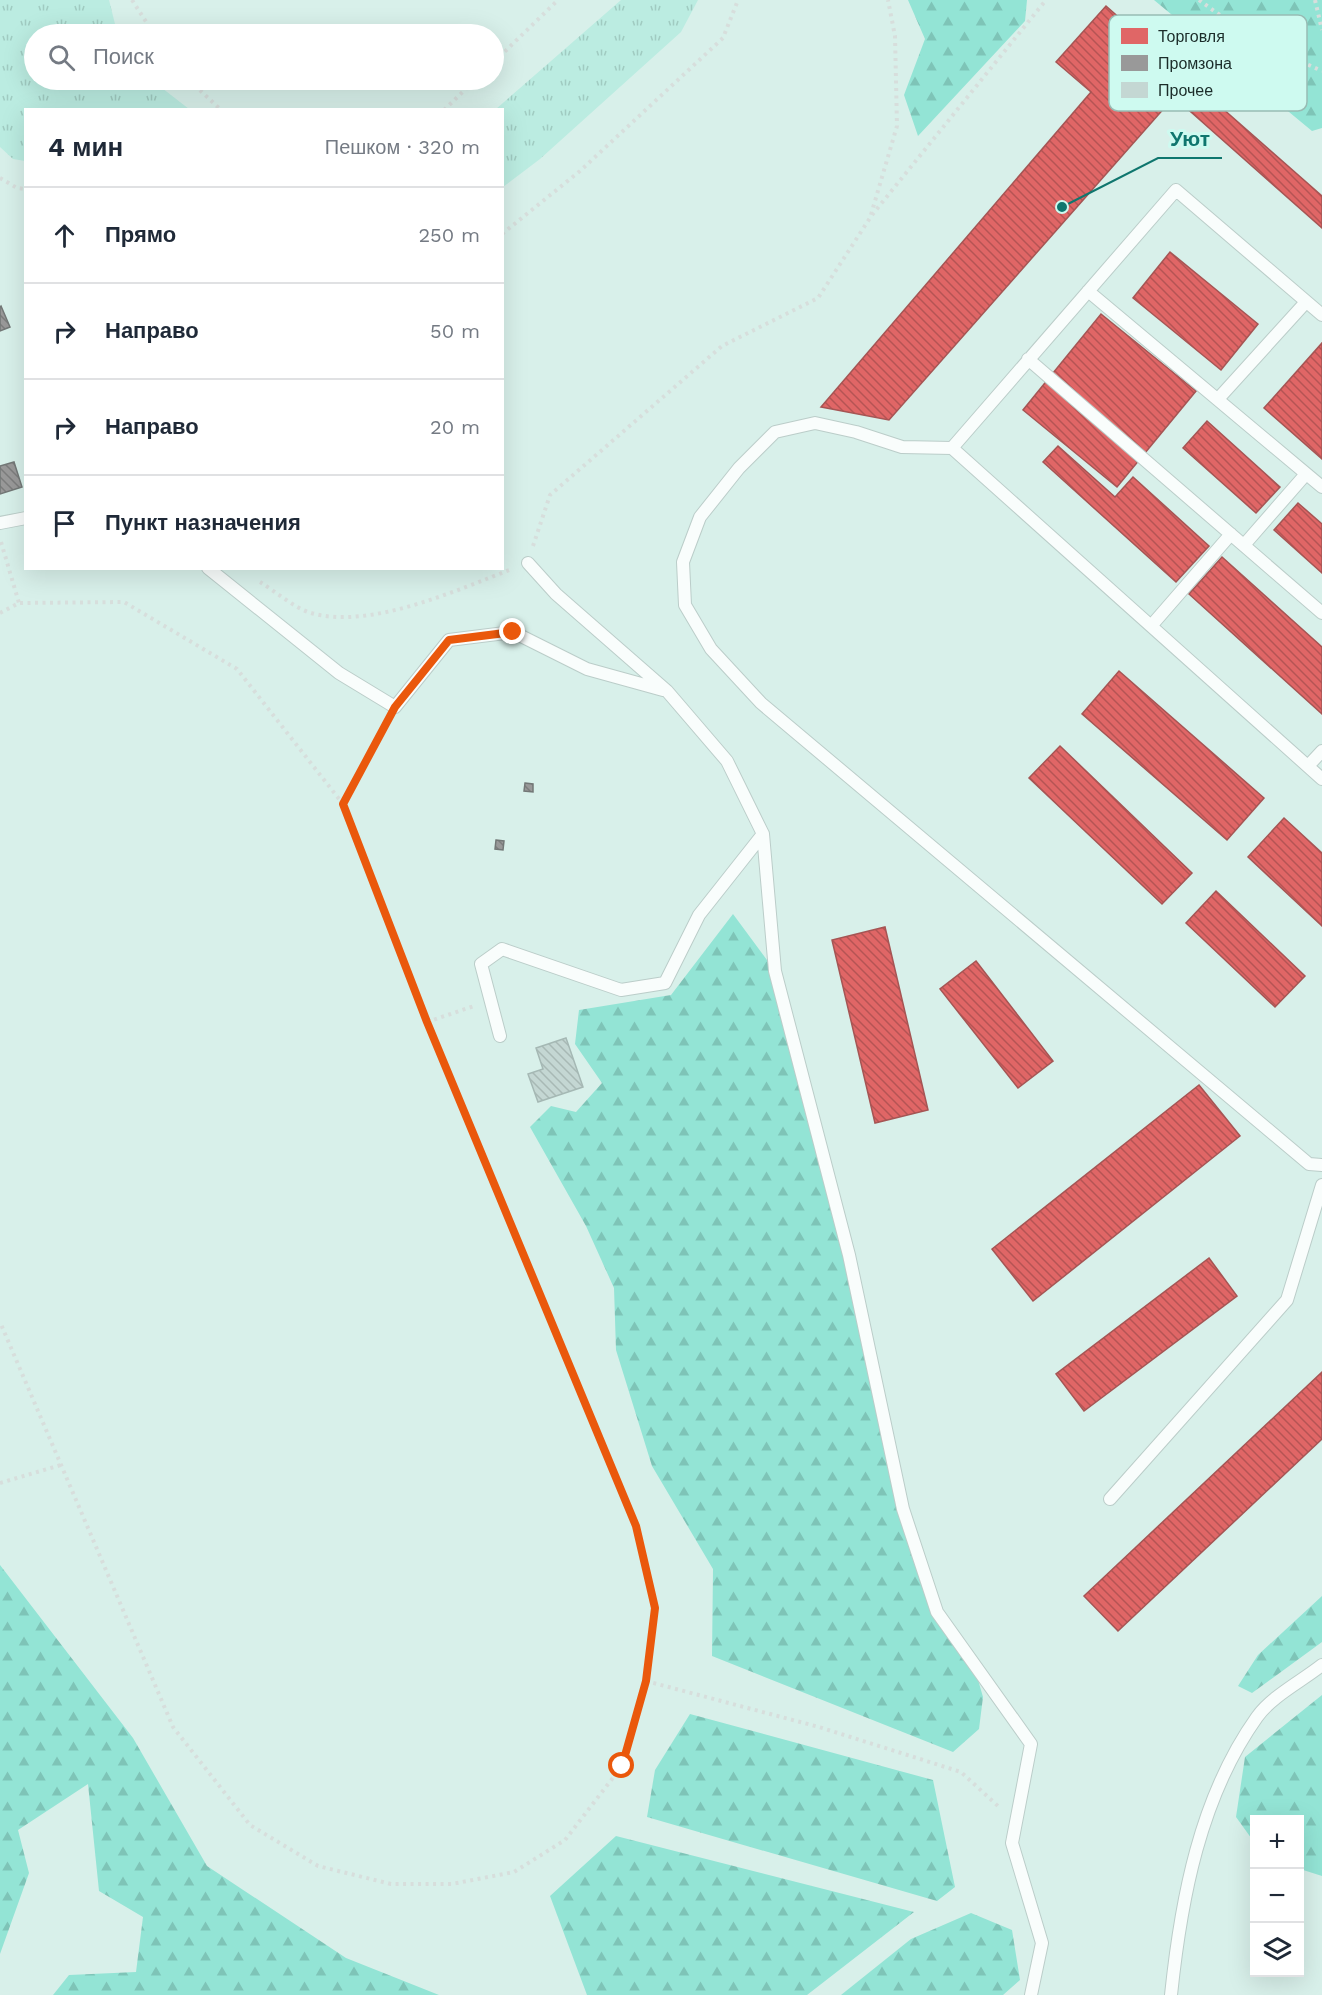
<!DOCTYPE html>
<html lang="ru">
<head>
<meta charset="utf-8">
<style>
	:root { --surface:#fff; --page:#f2f2f3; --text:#1f2937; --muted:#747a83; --line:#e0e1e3 }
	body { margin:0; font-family:"Work Sans",sans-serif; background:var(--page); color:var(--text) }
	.controls { position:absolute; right:18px; bottom:18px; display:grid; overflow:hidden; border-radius:0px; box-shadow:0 6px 24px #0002 }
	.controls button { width:54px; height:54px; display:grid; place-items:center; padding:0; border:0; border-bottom:2px solid var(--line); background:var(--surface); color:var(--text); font:30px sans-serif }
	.stop { position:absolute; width:18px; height:18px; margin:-14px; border:4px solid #ea580c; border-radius:50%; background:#fff }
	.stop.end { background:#ea580c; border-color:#fff; box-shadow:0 2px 6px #0008 }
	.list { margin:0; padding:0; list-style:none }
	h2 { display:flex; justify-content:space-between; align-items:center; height:78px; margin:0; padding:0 24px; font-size:26px }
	h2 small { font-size:20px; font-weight:400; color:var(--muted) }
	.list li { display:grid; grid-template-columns:39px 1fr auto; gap:18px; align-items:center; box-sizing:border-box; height:96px; padding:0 24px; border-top:2px solid var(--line) }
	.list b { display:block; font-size:22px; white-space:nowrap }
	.list em { font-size:20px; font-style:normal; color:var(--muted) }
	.icon { flex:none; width:33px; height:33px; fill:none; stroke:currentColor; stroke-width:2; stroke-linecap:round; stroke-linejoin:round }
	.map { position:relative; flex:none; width:1322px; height:1995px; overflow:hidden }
	.search { position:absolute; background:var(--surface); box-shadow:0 6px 24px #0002; left:24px; top:24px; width:480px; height:66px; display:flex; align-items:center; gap:15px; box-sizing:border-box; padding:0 21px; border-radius:33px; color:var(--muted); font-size:22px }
	.panel { position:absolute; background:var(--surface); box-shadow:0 6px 24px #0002; left:24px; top:108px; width:480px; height:462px; border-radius:0px }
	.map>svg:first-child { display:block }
	.grass { fill:url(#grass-tufts) }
	.forest { fill:url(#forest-firs) }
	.shops { fill:url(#shops-back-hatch); stroke:#a55554; stroke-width:1.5 }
	.industry { fill:url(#industry-back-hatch); stroke:#737877; stroke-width:1.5 }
	.building { fill:url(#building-back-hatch); stroke:#a5b8b4; stroke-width:1.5 }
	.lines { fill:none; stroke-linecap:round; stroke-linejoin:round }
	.service-casing { stroke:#bbcdc9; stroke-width:14 }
	.path { stroke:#d7dedc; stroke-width:4; stroke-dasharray:3 4.5; stroke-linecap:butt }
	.service { stroke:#f9fdfc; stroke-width:12 }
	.route { stroke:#ea580c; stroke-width:8 }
	.key { fill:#cefaf0; stroke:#98bcb4; stroke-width:1.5 }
	.key-label { font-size:16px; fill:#1b2c29 }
	.leader { fill:none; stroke:#0f766e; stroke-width:2 }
	.callout-dot { fill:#0f766e; stroke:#cefaf0; stroke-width:2 }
	.callout-label { font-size:21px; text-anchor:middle; font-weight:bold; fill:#0f766e; stroke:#cefaf0; stroke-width:6; stroke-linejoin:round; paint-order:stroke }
</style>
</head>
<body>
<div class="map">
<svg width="1322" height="1995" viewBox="0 0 1322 1995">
	<defs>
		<pattern id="grass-tufts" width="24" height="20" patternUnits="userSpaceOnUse" patternTransform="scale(1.5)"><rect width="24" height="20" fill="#bbece1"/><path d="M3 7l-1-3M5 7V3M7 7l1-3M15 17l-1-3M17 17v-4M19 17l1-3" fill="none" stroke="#a0cbc1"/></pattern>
		<pattern id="forest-firs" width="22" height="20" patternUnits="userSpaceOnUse" patternTransform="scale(1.5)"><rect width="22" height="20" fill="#93e4d5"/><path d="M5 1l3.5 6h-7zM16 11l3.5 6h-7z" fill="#7ec4b7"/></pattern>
		<pattern id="shops-back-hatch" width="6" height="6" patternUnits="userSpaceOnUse" patternTransform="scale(1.5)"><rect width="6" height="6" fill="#e06666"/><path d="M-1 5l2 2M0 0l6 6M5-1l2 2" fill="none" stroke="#b55454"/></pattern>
		<pattern id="industry-back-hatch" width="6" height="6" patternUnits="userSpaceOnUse" patternTransform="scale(1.5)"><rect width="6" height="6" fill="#999"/><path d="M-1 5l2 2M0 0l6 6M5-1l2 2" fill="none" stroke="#7c7d7d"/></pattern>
		<pattern id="building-back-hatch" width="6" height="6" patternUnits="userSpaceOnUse" patternTransform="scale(1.5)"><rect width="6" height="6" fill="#c4d7d3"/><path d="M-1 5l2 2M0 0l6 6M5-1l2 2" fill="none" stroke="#a8b9b5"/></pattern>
	</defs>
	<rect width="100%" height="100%" fill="#d8f0ea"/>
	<path class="grass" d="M0,0H109L115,24L123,34H34V80H156L162,88L189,109L26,110L25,161L13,159L0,147Z
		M621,0H698L681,32L540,159L503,187L502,110L496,109Z"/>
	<path class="forest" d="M908,0H1027L1025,21L918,136L904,95L925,39Z
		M1154,0H1322V128L1312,131Z
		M733,914L775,971L849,1255L903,1509L937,1612L972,1659L983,1697L979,1729L953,1752L712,1656L713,1569L652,1466L616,1350L614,1288L586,1226L530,1127L551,1106L576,1112L602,1083L575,1044L579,1010L671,995Z
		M0,1565L133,1738L207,1866L346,1958L439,1995H53L69,1975L136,1972L143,1917L99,1891L88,1784L18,1830L29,1873L0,1954Z
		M1322,1596V1642L1252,1693L1238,1686L1258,1655Z
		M1322,1695V1876L1300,1869V1820H1254V1842L1236,1817L1245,1757Z
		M690,1714L933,1780L955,1887L937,1901L647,1817L655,1770Z
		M616,1836L914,1912L807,1995H587L550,1896Z
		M971,1913L1012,1930L1020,1980L1003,1995H841L911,1939Z"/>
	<path class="shops" d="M1106,6L1322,196V228L1174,97L889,420L821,407L1091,92L1056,62Z
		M1170,252L1258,324L1221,370L1133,298Z
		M1101,314L1196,391L1117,487L1023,410Z
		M1322,343V459L1264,408Z
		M1207,421L1280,487L1256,513L1183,448Z
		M1058,446L1115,497L1133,477L1209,546L1176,582L1043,462Z
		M1298,503L1322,524V573L1274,530Z
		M1222,557L1322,647V714L1189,594Z
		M1119,671L1264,798L1227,840L1082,714Z
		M1060,746L1192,873L1162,904L1029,778Z
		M1284,818L1322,853V926L1248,857Z
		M1216,891L1305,976L1275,1007L1186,923Z
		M885,927L928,1110L875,1123L832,940Z
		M976,961L1053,1061L1018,1088L940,989Z
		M1199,1085L1240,1136L1033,1301L992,1249Z
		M1209,1258L1237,1296L1084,1411L1056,1374Z
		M1322,1372V1439L1118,1631L1084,1596Z"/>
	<path class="industry" d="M1,306L10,327L0,331V307Z
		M14,462L22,487L0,494V466Z
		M525,783L533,784V792L524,791Z
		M496,840L504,841L503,850L495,849Z"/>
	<path class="building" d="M566,1038L583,1087L538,1102L528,1074L543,1069L536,1048Z"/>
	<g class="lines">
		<defs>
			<path id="service" d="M1088,291L1322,487
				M1028,359L1322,613
				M1218,399L1306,302
				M952,448L1176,190L1322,315
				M0,523L26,518
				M1244,545L1306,474
				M528,563L556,594L667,691L727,761L763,834L775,971L849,1255L903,1509L937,1612L1031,1744L1012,1843L1042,1943L1031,1995
				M208,568L339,673L395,707L449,640L513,632L587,669L663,690
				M1151,626L1231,534
				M1308,766L1322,751
				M1322,779L952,448L902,447L856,432L815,423L775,432L739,468L700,517L683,562L685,605L711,649L761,703L1309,1164L1322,1165
				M500,1036L481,964L502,949L621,990L665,983L699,915L763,834
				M1110,1499L1287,1300L1322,1185
				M1171,1995C1181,1899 1200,1797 1257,1717C1272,1696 1302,1681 1322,1665"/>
		</defs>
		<use href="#service" class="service-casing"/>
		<path class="path" d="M132,0L154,34
			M1199,0L1256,41L1322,71
			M1315,0L1322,30
			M494,62L558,0
			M189,80L221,110
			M444,110L475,80
			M0,178L17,188L26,189
			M872,215L1046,0
			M502,234L580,171L723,38L738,0
			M1,542L19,603
			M533,546L550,495L722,346L818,298L870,218L897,126L895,36L888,0
			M260,582C275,591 294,608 311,613C370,630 457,590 512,569
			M0,613L19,603L124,602L237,669L343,804L427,1022L636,1526L655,1608L646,1681L622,1766L565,1840L514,1872L452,1884H391L318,1866L250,1825L173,1727L0,1322
			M343,804L386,724
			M427,1022L474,1006
			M0,1483L61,1465
			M646,1681L819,1727L961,1772L999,1807"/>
		<use href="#service" class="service"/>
	</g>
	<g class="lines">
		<path class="route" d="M513,632L449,640L395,707L343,804L427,1022L636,1526L655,1608L646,1681L622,1766"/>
	</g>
	<rect x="1109" y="15" width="198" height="96" rx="9" class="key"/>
	<rect x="1121" y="28" width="27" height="16" fill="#e06666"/>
	<rect x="1121" y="55" width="27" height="16" fill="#999"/>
	<rect x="1121" y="82" width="27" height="16" fill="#c4d7d3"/>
	<g class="key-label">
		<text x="1158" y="42">Торговля</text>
		<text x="1158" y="69">Промзона</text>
		<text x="1158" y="96">Прочее</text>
	</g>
	<path class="leader" d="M1062 207L1158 158H1222"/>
	<circle class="callout-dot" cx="1062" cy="207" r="6"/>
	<g class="callout-label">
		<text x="1190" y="146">Уют</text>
	</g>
</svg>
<div class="controls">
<button>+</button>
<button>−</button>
<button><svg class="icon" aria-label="layers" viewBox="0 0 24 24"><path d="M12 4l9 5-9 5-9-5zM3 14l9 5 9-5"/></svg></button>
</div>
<div class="stop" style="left:622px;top:1766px"></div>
<div class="stop end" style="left:513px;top:632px"></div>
<div class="search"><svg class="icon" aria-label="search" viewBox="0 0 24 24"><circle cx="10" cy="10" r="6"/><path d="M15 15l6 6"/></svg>Поиск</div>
<section class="panel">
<h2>4 мин<small>Пешком · 320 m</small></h2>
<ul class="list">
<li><svg class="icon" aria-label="ahead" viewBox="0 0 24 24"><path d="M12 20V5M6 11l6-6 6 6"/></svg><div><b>Прямо</b></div><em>250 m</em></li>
<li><svg class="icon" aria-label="right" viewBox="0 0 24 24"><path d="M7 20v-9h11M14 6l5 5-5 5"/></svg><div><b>Направо</b></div><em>50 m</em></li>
<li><svg class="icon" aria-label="right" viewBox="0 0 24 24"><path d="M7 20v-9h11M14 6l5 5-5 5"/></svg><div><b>Направо</b></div><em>20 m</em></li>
<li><svg class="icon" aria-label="arrive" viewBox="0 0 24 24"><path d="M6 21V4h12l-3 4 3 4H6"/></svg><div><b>Пункт назначения</b></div></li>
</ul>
</section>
</div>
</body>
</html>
